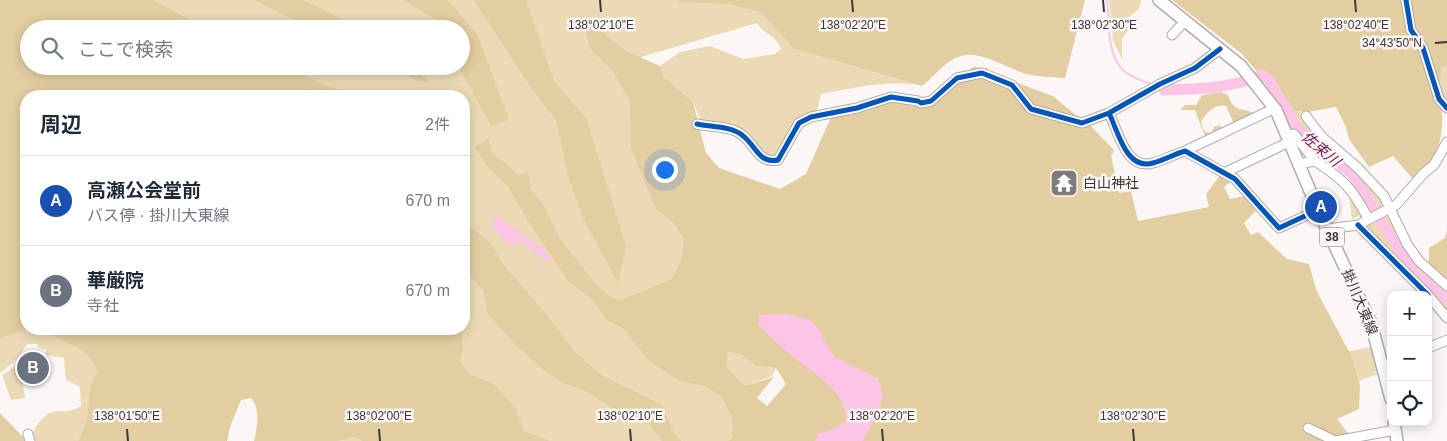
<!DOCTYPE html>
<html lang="ja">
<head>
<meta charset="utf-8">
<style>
	:root { --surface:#fff; --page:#f2f2f3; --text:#1f2937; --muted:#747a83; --line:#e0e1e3; --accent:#b45309 }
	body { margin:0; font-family:Arial,"Noto Sans JP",sans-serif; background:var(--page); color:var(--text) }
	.controls { position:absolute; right:15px; bottom:15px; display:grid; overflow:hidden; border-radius:10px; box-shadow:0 2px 12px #0003 }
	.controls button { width:45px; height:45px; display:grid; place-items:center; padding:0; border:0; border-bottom:1px solid var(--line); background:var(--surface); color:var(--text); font:25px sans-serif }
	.you { position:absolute; left:664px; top:169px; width:18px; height:18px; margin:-12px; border:4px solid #fff; border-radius:50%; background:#1a73e8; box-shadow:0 0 0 8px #1a73e833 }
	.badge { display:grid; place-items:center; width:32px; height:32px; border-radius:50%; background:var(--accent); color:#fff; font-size:16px; font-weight:700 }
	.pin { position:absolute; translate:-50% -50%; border:2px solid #fff; box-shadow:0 1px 5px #0006 }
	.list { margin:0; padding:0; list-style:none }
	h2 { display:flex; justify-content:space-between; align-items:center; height:65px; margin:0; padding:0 20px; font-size:21px }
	h2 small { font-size:16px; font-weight:400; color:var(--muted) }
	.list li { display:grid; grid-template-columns:32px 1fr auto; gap:15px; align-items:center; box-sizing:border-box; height:90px; padding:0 20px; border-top:1px solid var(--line) }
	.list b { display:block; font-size:19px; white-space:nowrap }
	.list p { margin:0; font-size:16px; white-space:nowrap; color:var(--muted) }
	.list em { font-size:16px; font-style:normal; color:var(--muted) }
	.icon { flex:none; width:28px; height:28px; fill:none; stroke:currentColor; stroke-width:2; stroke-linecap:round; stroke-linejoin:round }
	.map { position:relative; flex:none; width:1447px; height:441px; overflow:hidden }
	.search { position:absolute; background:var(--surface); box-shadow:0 2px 12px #0003; left:20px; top:20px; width:450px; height:55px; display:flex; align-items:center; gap:12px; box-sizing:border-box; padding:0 18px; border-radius:28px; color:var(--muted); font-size:19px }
	.panel { position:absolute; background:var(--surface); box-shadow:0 2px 12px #0003; left:20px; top:90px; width:450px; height:245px; border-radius:20px }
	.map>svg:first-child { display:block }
	.green { fill:#ecdab6 }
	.forest { fill:#e3cea1; fill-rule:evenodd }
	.water { fill:#fcc5e6 }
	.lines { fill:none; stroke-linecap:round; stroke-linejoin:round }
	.stream { stroke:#fcc5e6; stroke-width:2 }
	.river { stroke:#fcc5e6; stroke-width:11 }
	.minor-casing { stroke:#afacab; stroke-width:11 }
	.major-casing { stroke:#afacab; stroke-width:14 }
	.minor { stroke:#fefefe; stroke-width:9 }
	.major { stroke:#fefefe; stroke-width:11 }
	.cycleway-casing { stroke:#fdf6f4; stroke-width:8 }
	.cycleway { stroke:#0057b8; stroke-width:5 }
	.ticks { fill:none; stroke:#3b3838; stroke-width:2 }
	.labels { text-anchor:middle; stroke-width:5; stroke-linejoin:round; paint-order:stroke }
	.shield { fill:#fdf6f4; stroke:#757170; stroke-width:1 }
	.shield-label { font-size:12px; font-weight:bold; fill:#3b3838 }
	.poi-label { font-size:14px; fill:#3b3838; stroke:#fdf6f4; text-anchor:start }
	.street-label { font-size:14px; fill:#3b3838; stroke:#fdf6f4 }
	.water-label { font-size:15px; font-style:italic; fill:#701957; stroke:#fdf6f4 }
	.ticks-label { font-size:12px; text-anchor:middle; fill:#3b3838; stroke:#fdf6f4; stroke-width:5; stroke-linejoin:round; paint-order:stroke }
</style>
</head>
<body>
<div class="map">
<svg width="1447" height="441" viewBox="0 0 1447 441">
	<rect width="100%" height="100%" fill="#fbf7f6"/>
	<path class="green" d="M66,0H836L794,49L918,85C886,80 853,88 821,94L817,111L799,123L778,160L761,157L742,135L700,119L693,102L664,77L660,66L680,52L710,46L743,59L775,54L781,49C774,33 765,36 757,23L641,57L713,244L654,330L791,441H313L391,329H464V96H258L198,66H461V29H124Z
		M1109,0H1141L1139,9L1125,20L1128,31L1122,39V60L1113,40Z
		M1447,66V108L1439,98L1442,68Z
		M1260,75L1282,93L1322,137L1384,196L1416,257L1447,287V314L1360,223V215L1352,219L1348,186L1368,207L1364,189L1351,171L1292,124Z
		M28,329C50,329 91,350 98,372L90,386L87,419L78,441H34L32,434C52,397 61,420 81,406L80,387L66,380L64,358L46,355V350L39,348L37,344H27C21,356 11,365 0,373V337Z
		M1371,347L1378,374L1359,381L1349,351Z
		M728,352L742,354L757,366L776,368L772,376L745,386L727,367Z
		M20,363L25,398L11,400L2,375Z"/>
	<path class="forest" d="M0,0H153L207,29H29V66H282L327,86L360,96H26L28,329L0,338Z
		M255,0H303L363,29H312Z
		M403,0H446L451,3L478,36L509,120L491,126L458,66H461V29H438L435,19Z
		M474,0H526L554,81L586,118L626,246L618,283L584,220L569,179L556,120L531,88Z
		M680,0H1085L1065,78C1052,77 1038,77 1026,74C1009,69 980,50 961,56C945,60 935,77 922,86L794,49L761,12L729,4L678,2Z
		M1172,0H1447V66L1442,68L1439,98C1447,127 1440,163 1413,179L1393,156L1369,167L1349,139L1346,127L1336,107L1308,112L1295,111L1282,93L1260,75L1242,54Z
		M582,16L626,51L660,66L664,77L693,102L706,153L719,168L780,189L806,174L833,112L895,101L924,104L973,67L987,68L993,74L1053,96L1077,116L1088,123L1113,149L1114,152L1111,155L1119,193L1131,191L1138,221L1209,207L1206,194L1221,174L1232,181L1224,187L1230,199L1244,196L1256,211L1244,223L1251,235L1258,232L1287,259L1309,264L1317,292L1351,355L1360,385L1359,409L1337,419L1354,441H729L733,436L732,417L722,397L705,386L679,381L648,360L623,328L607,320L593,300L568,281L528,221L509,188L486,165L475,147L488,139L493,155L506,163L518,175L528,172L531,189L544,206L561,240L594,282L611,298L622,300L672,279L682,259L684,238L673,223L657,210L646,186L631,147L630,101L613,71L590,49ZM728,352L741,354L756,366L776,368L786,384L767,406L757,398L774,377L745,386L727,367Z
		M393,66H411L429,82L417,81Z
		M1222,92L1228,95C1234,116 1248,105 1258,117L1235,126L1226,106C1215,103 1206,113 1201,122L1204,131L1211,134L1214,127L1220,125L1223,128L1219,134L1205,136L1195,110H1180L1185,105H1196L1202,95Z
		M464,215L471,227L491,243L503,264L547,315L574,351L601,375L662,405L674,433L681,441H662L649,424L623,415L587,392L564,383L545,371L518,347L493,320L488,314L484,292L467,272L464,262Z
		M1447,229V282L1429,264V248L1445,238Z
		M38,329H462L463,349L460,361L469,374L494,384L516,409L524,431L550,441H363L354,437L337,441H254C257,428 261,409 251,398L241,400L230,427L227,441H78L87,419L90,386L97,372C91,348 59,339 38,329Z
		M0,413L26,440V441H0Z"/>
	<path class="water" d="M495,215L545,250L552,261L545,260L520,242L509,245L492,227Z
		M786,314L808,319L817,327L834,357L877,378L883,393L879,410L863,441H815L818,434L836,428L847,420C843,389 818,377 796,359C782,348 770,337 758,324L759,315Z"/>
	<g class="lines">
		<path class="stream" d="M1107,0C1110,21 1106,52 1122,69C1130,78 1143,80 1153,85"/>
		<path class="river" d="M1164,90C1200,89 1228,89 1262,75L1269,80L1298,130L1353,175L1399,250L1412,265L1447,299"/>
		<defs>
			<path id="minor" d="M1406,0L1411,30L1423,48L1439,99L1447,108
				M1172,35L1185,21
				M1109,113C1118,131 1126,171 1153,163C1164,160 1175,154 1185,151L1235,179L1279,228L1318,210
				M1306,116L1322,137L1358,168L1384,196L1407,244L1419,261L1447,286
				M697,124C711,127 731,126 742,135C756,145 758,164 778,160L799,123L811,117L857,108L891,97L918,101L921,103L931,101L957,78L982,73L1012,85L1031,109L1082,123L1109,113L1160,84L1195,68L1220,49
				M1286,136L1294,134L1315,161
				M1185,151L1275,108
				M1298,164L1315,161C1345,181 1351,187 1368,218
				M1226,172L1289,142
				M1358,225L1428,295
				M1328,229L1358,225L1396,205L1424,173L1434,165L1447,142
				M1428,295L1447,318
				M1428,348L1447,340
				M1308,428L1335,441
				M28,434L30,441
				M1336,441L1395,430"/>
			<path id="major" d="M1159,0L1241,66L1276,110L1318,210L1371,323L1391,399
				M1394,422L1397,441"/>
		</defs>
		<use href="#minor" class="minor-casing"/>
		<use href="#major" class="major-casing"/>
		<use href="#minor" class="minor"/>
		<use href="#major" class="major"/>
		<defs>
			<path id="cycleway" d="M1406,0L1411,30L1423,48L1439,99L1447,108
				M1109,113C1118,131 1126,171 1153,163C1164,160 1175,154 1185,151L1235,179L1279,228L1318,210
				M697,124C711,127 731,126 742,135C756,145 758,164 778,160L799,123L811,117L857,108L891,97L918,101L921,103L931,101L957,78L982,73L1012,85L1031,109L1082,123L1109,113L1160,84L1195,68L1220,49
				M1358,225L1428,295"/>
		</defs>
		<use href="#cycleway" class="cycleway-casing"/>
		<use href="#cycleway" class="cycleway"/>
	</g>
	<path class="ticks" d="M600,0L601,12M852,0L853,12M1103,0L1104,12M1355,0L1356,12M1435,43L1447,42M127,429L128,441M379,429L380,441M630,429L631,441M882,429L883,441M1133,429L1134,441"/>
	<defs>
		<symbol id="temple-square" viewBox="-11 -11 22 22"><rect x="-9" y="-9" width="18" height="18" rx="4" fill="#7e7b7a" stroke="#fdf6f4"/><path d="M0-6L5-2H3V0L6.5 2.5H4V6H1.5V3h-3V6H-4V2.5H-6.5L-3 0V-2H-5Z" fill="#fff"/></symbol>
	</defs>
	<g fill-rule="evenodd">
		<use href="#temple-square" x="1048" y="167" width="32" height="32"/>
	</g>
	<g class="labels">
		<rect class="shield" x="1319.5" y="227.5" width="25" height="19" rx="4"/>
		<g class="shield-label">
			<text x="1332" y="241">38</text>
		</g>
		<g class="poi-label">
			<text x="1083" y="188">白山神社</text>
		</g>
		<g class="street-label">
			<text transform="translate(1360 302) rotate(67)" y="5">掛川大東線</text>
		</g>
		<g class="water-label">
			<text transform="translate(1321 149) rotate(40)" y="5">佐束川</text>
		</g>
	</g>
	<g class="ticks-label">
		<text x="601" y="29">138°02'10"E</text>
		<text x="853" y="29">138°02'20"E</text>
		<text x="1104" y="29">138°02'30"E</text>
		<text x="1356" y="29">138°02'40"E</text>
		<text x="1392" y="47">34°43'50"N</text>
		<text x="127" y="420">138°01'50"E</text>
		<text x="379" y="420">138°02'00"E</text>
		<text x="630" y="420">138°02'10"E</text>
		<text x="882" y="420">138°02'20"E</text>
		<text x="1133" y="420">138°02'30"E</text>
	</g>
</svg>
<div class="controls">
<button>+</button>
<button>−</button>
<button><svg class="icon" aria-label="locate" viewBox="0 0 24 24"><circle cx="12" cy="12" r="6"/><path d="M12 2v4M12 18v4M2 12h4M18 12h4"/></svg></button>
</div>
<div class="you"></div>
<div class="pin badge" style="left:1321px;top:207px;background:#1a4fb4">A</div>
<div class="pin badge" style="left:33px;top:368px;background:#6b7280">B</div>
<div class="search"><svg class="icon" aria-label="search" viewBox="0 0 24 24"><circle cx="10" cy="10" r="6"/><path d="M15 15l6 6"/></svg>ここで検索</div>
<section class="panel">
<h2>周辺<small>2件</small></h2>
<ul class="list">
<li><span class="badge" style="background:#1a4fb4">A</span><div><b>高瀬公会堂前</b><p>バス停 · 掛川大東線</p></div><em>670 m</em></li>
<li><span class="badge" style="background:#6b7280">B</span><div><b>華厳院</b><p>寺社</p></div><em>670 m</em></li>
</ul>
</section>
</div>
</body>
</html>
